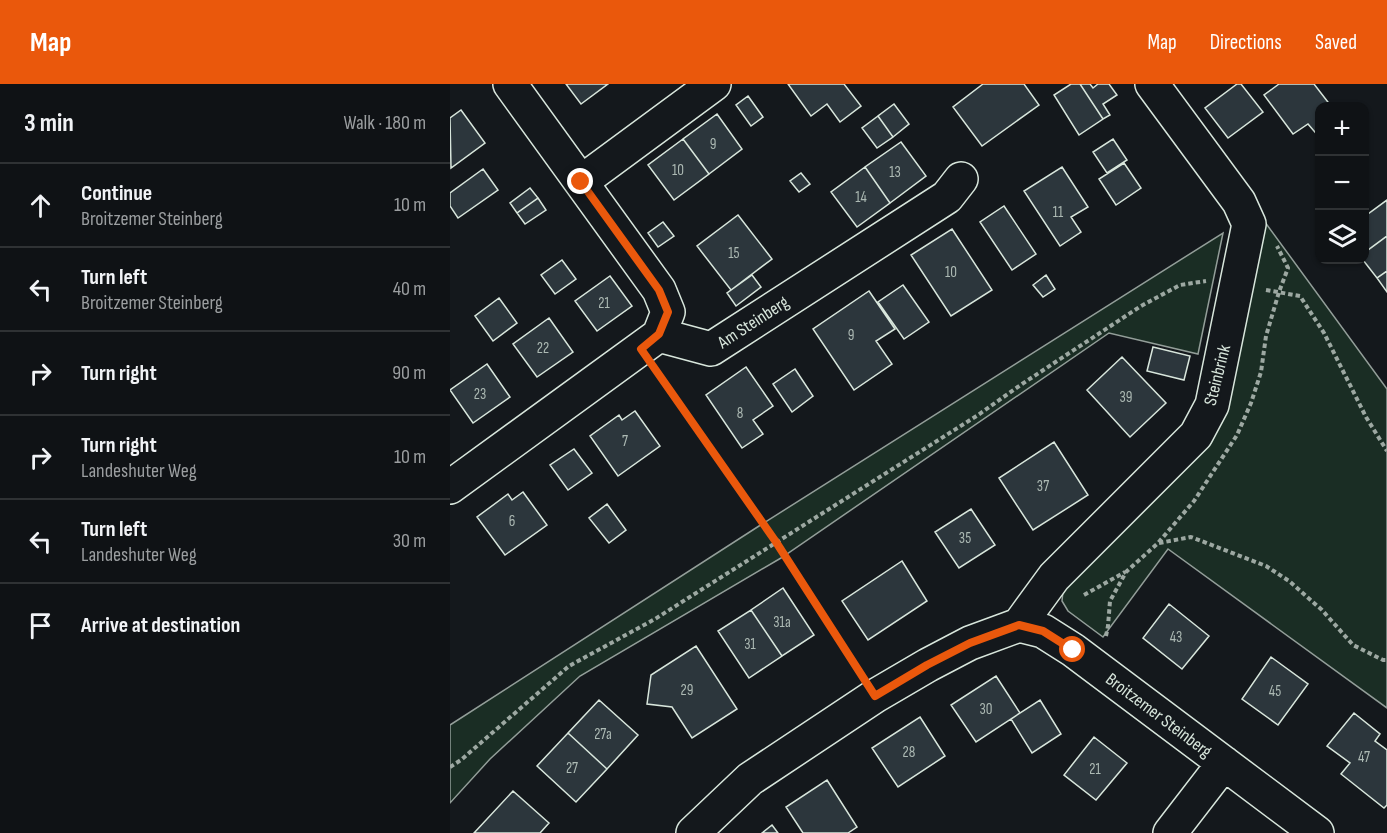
<!DOCTYPE html>
<html lang="en">
<head>
<meta charset="utf-8">
<style>
	:root { --surface:#0f1215; --page:#181b1e; --text:#f1f3f6; --muted:#9b9ea0; --line:#2f3234; --accent:#ea580c }
	body { margin:0; font-family:"Sofia Sans Condensed",sans-serif; background:var(--page); color:var(--text) }
	.controls { position:absolute; right:18px; top:18px; display:grid; overflow:hidden; border-radius:12px; box-shadow:0 2px 4px #0004 }
	.controls button { width:54px; height:54px; display:grid; place-items:center; padding:0; border:0; border-bottom:2px solid var(--line); background:var(--surface); color:var(--text); font:30px sans-serif }
	.stop { position:absolute; width:18px; height:18px; margin:-14px; border:4px solid #ea580c; border-radius:50%; background:#fff }
	.stop.end { background:#ea580c; border-color:#fff; box-shadow:0 2px 6px #0008 }
	.list { margin:0; padding:0; list-style:none }
	h2 { display:flex; justify-content:space-between; align-items:center; height:78px; margin:0; padding:0 24px; font-size:26px }
	h2 small { font-size:20px; font-weight:400; color:var(--muted) }
	.list li { display:grid; grid-template-columns:39px 1fr auto; gap:18px; align-items:center; box-sizing:border-box; height:84px; padding:0 24px; border-top:2px solid var(--line) }
	.list b { display:block; font-size:22px; white-space:nowrap }
	.list p { margin:0; font-size:20px; white-space:nowrap; color:var(--muted) }
	.list em { font-size:20px; font-style:normal; color:var(--muted) }
	.icon { flex:none; width:33px; height:33px; fill:none; stroke:currentColor; stroke-width:2; stroke-linecap:round; stroke-linejoin:round }
	.map { position:relative; flex:none; width:937px; height:749px; overflow:hidden }
	header { display:flex; align-items:center; gap:36px; box-sizing:border-box; height:84px; padding:0 30px; background:var(--accent); color:#fff }
	header strong { font-size:28px }
	nav { display:flex; gap:33px; margin-inline-start:auto; font-size:21px }
	main { display:flex }
	aside { flex:1; background:var(--surface) }
	.map>svg:first-child { display:block }
	.green { fill:#1a2d24; stroke:#939e99; stroke-width:1.5 }
	.building { fill:#2c363c; stroke:#d8e6dc; stroke-width:1.5 }
	.lines { fill:none; stroke-linecap:round; stroke-linejoin:round }
	.minor-casing { stroke:#d8e6dc; stroke-width:36 }
	.path { stroke:#9da8a2; stroke-width:4; stroke-dasharray:4.5 3; stroke-linecap:butt }
	.minor { stroke:#14181c; stroke-width:33 }
	.route { stroke:#ea580c; stroke-width:8 }
	.labels { text-anchor:middle; stroke-width:4.5; stroke-linejoin:round; paint-order:stroke }
	.number-label { font-size:15px; fill:#adbab4 }
	.street-label { font-size:18px; fill:#d8e6dc; stroke:#14181c }
</style>
</head>
<body>
<header>
<strong>Map</strong>
<nav><a>Map</a><a>Directions</a><a>Saved</a></nav>
</header>
<main>
<aside>
<h2>3 min<small>Walk · 180 m</small></h2>
<ul class="list">
<li><svg class="icon" aria-label="ahead" viewBox="0 0 24 24"><path d="M12 20V5M6 11l6-6 6 6"/></svg><div><b>Continue</b><p>Broitzemer Steinberg</p></div><em>10 m</em></li>
<li><svg class="icon" aria-label="left" viewBox="0 0 24 24"><path d="M17 20v-9H6M10 6l-5 5 5 5"/></svg><div><b>Turn left</b><p>Broitzemer Steinberg</p></div><em>40 m</em></li>
<li><svg class="icon" aria-label="right" viewBox="0 0 24 24"><path d="M7 20v-9h11M14 6l5 5-5 5"/></svg><div><b>Turn right</b></div><em>90 m</em></li>
<li><svg class="icon" aria-label="right" viewBox="0 0 24 24"><path d="M7 20v-9h11M14 6l5 5-5 5"/></svg><div><b>Turn right</b><p>Landeshuter Weg</p></div><em>10 m</em></li>
<li><svg class="icon" aria-label="left" viewBox="0 0 24 24"><path d="M17 20v-9H6M10 6l-5 5 5 5"/></svg><div><b>Turn left</b><p>Landeshuter Weg</p></div><em>30 m</em></li>
<li><svg class="icon" aria-label="arrive" viewBox="0 0 24 24"><path d="M6 21V4h12l-3 4 3 4H6"/></svg><div><b>Arrive at destination</b></div></li>
</ul>
</aside>
<div class="map">
<svg width="937" height="749" viewBox="0 0 937 749">
	<rect width="100%" height="100%" fill="#14181c"/>
	<path class="green" d="M812,134L937,305V624L718,465L653,553L618,527L612,517L613,507L758,356Z
		M773,149L748,270L659,249L331,474L130,592L40,675L0,719V641L309,442Z"/>
	<path class="building" d="M116,0H158L131,20Z
		M338,0H394L411,22L390,38L377,20L361,32Z
		M533,0H574L589,21L532,62L503,23Z
		M621,0H630L653,35L629,51L604,11Z
		M630,0H640L643,4L648,0H659L667,11L653,20L660,31L653,35Z
		M787,0H791L813,28L778,54L755,24Z
		M829,0H864L881,22H870V54L858,40L843,50L814,11Z
		M298,12L313,33L301,42L286,21Z
		M444,20L459,40L443,53L428,32Z
		M11,26L35,59L1,84L0,34Z
		M267,30L292,65L259,90L233,55Z
		M428,32L443,53L427,64L412,44Z
		M233,55L259,90L224,116L198,81Z
		M663,55L677,76L657,89L643,68Z
		M451,58L476,92L440,119L415,83Z
		M674,79L691,104L666,121L649,95Z
		M415,83L440,119L407,143L381,108Z
		M612,83L638,123L621,133L631,148L610,162L574,107Z
		M33,85L48,106L8,134L0,122V109Z
		M351,89L360,100L349,108L340,97Z
		M80,104L88,114L67,129L60,119Z
		M88,114L96,126L75,140L67,129Z
		M937,116V152L914,169V133Z
		M554,122L586,170L562,186L530,138Z
		M288,131L322,175L281,206L247,162Z
		M213,138L224,152L208,163L198,149Z
		M502,145L542,206L501,232L461,171Z
		M937,152V187L927,194L913,176H914V169Z
		M112,176L126,195L105,210L91,191Z
		M937,187V208L927,194Z
		M302,191L311,203L286,222L277,209Z
		M596,191L605,205L593,213L583,201Z
		M160,192L182,222L147,247L125,217Z
		M453,201L479,238L454,255L428,218Z
		M419,207L445,245L426,257L442,280L404,306L363,245Z
		M49,214L67,239L43,257L25,232Z
		M99,234L123,268L87,293L63,260Z
		M703,263L740,272L734,296L697,287Z
		M672,273L716,319L680,353L637,306Z
		M37,280L60,313L23,339L0,306Z
		M296,283L323,322L303,336L313,350L292,364L256,311Z
		M345,285L363,312L342,328L323,300Z
		M185,327L210,362L168,392L140,352L169,331L172,336Z
		M604,358L638,411L583,446L549,394Z
		M124,365L142,389L118,406L100,381Z
		M73,408L97,441L55,471L27,433L58,410L62,416Z
		M157,420L176,446L159,459L139,434Z
		M521,425L545,461L509,484L485,448Z
		M452,477L477,517L418,556L392,517Z
		M333,504L364,551L332,572L301,526Z
		M719,520L759,552L732,585L693,554Z
		M301,526L332,572L299,594L268,547Z
		M246,562L287,625L242,654L222,623L197,620L201,591Z
		M821,573L858,600L828,641L792,615Z
		M546,592L570,629L526,658L501,621Z
		M149,616L188,651L157,685L118,649Z
		M590,616L611,650L582,669L561,635Z
		M904,629L930,650L925,657L937,666V721L934,724L891,690L900,679L877,662Z
		M470,633L495,672L448,703L422,664Z
		M118,649L157,685L126,718L87,682Z
		M644,653L677,679L646,716L614,691Z
		M377,696L407,743L398,749H353L336,723Z
		M63,707L99,739L90,749H24Z
		M322,741L328,749H312Z"/>
	<g class="lines">
		<defs>
			<path id="minor" d="M60,0L209,206L218,228L209,251
				M131,98L264,0
				M209,251L261,265L497,113L511,95
				M0,403L209,251
				M569,541L604,493L746,351L762,321L799,140L789,118L702,0
				M243,749L300,695L425,612L478,581L520,559L569,541L593,547L623,566L867,749
				M720,749L774,679"/>
		</defs>
		<use href="#minor" class="minor-casing"/>
		<path class="path" d="M816,206L850,212L874,249L916,333L937,367
			M208,289L326,458L408,586
			M709,459L741,453L816,482L839,497L872,526L903,561L933,576H937
			M634,511L675,488
			M656,552L658,542L660,517L676,488L708,459L744,417L787,351L801,319L811,288L816,252L829,208L838,184L827,162
			M0,683L11,676L119,582L205,535L528,331L572,300L691,222L730,201L756,197"/>
		<use href="#minor" class="minor"/>
	</g>
	<g class="lines">
		<path class="route" d="M131,98L209,206L218,228L209,250L191,265L326,458L425,612L477,581L520,559L569,541L593,547L623,566"/>
	</g>
	<g class="labels">
		<g class="number-label">
			<text x="263" y="65">9</text>
			<text x="228" y="91">10</text>
			<text x="445" y="93">13</text>
			<text x="411" y="118">14</text>
			<text x="608" y="133">11</text>
			<text x="284" y="174">15</text>
			<text x="501" y="193">10</text>
			<text x="154" y="224">21</text>
			<text x="401" y="256">9</text>
			<text x="93" y="269">22</text>
			<text x="30" y="315">23</text>
			<text x="676" y="318">39</text>
			<text x="290" y="334">8</text>
			<text x="175" y="362">7</text>
			<text x="593" y="407">37</text>
			<text x="62" y="442">6</text>
			<text x="515" y="459">35</text>
			<text x="332" y="543">31a</text>
			<text x="726" y="558">43</text>
			<text x="300" y="565">31</text>
			<text x="237" y="611">29</text>
			<text x="825" y="612">45</text>
			<text x="536" y="630">30</text>
			<text x="153" y="655">27a</text>
			<text x="459" y="673">28</text>
			<text x="914" y="678">47</text>
			<text x="122" y="689">27</text>
			<text x="645" y="690">21</text>
		</g>
		<g class="street-label">
			<text transform="translate(303 238) rotate(-33)" y="6">Am Steinberg</text>
			<text transform="translate(767 291) rotate(-76)" y="6">Steinbrink</text>
			<text transform="translate(709 631) rotate(37)" y="6">Broitzemer Steinberg</text>
		</g>
	</g>
</svg>
<div class="controls">
<button>+</button>
<button>−</button>
<button><svg class="icon" aria-label="layers" viewBox="0 0 24 24"><path d="M12 4l9 5-9 5-9-5zM3 14l9 5 9-5"/></svg></button>
</div>
<div class="stop" style="left:623px;top:566px"></div>
<div class="stop end" style="left:131px;top:98px"></div>
</div>
</main>
</body>
</html>
